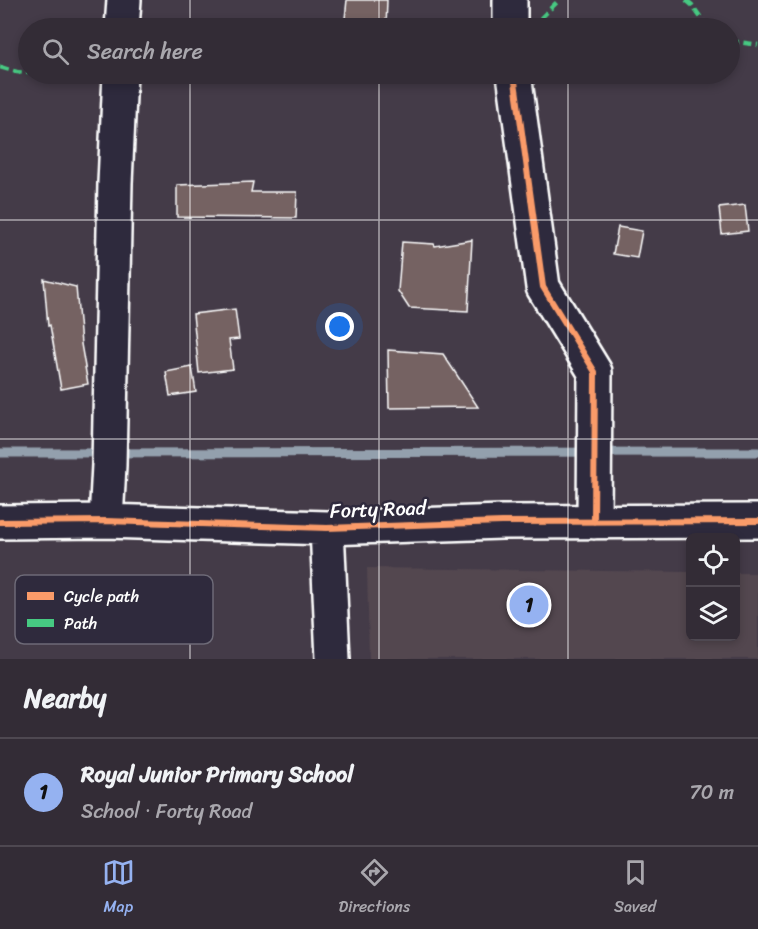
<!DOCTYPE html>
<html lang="en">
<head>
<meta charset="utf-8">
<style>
	:root { --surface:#332c36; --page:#3b343e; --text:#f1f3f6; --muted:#a9a7ad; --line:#4e4851; --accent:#95b2f1 }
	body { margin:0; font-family:Sriracha,sans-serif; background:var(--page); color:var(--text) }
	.controls { position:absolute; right:18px; bottom:18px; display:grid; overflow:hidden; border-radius:9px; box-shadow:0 3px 9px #0003 }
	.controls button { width:54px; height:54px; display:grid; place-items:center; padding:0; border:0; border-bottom:2px solid var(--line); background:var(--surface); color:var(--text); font:30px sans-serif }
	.you { position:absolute; left:340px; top:327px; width:21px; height:21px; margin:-15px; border:4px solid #fff; border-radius:50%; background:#1a73e8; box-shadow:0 0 0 9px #1a73e833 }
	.badge { display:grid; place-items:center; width:39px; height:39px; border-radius:50%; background:var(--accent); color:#111; font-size:20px; font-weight:700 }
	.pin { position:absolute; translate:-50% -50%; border:3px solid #fff; box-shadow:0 2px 6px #0006 }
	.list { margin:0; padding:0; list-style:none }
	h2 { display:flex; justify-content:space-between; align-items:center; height:78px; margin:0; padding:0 24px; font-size:26px }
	h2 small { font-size:20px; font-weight:400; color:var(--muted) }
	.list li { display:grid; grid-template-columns:39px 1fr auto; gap:18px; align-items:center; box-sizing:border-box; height:108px; padding:0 24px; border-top:2px solid var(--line) }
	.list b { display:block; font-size:22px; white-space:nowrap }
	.list p { margin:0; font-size:20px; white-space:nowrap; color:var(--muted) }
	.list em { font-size:20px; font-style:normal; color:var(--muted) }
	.icon { flex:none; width:33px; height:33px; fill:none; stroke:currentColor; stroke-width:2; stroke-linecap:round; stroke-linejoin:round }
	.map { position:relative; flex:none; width:758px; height:659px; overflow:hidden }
	.search { position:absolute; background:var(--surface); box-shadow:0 3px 9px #0003; left:18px; right:18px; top:18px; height:66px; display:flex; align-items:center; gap:15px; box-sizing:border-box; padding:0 21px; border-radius:33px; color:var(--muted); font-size:22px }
	.sheet { height:186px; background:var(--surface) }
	nav { display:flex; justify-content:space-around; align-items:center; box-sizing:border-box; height:84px; border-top:2px solid var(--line); background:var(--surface); font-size:16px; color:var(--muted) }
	nav a { display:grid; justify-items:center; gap:3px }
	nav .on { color:var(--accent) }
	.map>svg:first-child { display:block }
	.built { fill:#534750 }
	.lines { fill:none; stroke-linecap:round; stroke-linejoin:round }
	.stream { stroke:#93a0ad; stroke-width:9 }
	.building { fill:#756262; stroke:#fff; stroke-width:1.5 }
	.street-casing { stroke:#fff; stroke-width:38 }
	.street { stroke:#2f2a3d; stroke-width:33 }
	.quiet { stroke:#46c982; stroke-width:4.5; stroke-dasharray:9 4.5; stroke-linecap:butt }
	.cycleway-casing { stroke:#2f2a3d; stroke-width:10 }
	.cycleway { stroke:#fa9b69; stroke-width:6 }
	.grid { fill:none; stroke:#fff; stroke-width:1.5; stroke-opacity:0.55 }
	.labels { text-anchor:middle; stroke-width:5; stroke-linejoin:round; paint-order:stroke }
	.street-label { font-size:20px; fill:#fff; stroke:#2f2a3d }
	.key { fill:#2f2a3d; stroke:#6d6a77; stroke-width:1.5 }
	.key-label { font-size:16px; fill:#fff }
</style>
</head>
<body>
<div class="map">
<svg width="758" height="659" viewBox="0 0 758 659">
	<rect width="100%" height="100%" fill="#443b48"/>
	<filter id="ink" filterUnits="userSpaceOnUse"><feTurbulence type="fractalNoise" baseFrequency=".0167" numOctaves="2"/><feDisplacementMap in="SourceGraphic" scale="12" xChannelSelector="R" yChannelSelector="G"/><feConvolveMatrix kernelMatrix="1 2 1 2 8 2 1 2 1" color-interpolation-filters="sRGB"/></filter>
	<g filter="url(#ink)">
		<path class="built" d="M367,568L690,572V636H736V573H758V659H369Z"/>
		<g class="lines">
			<path class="stream" d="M0,453L758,452"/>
		</g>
		<path class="building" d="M347,0H387L386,28H344Z
			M253,182L251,192H297L296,218L177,217V185Z
			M745,205L748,231L722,234L719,208Z
			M618,227L642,231L637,258L613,254Z
			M472,240L468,311L409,308L398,291L402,242L434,244L435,246Z
			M44,279L76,287L81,344L88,384L61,389L50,325L48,326Z
			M235,309L239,339L229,340L233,369L199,373L193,314Z
			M388,350L443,354L478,407L389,408Z
			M192,367L196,392L170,396L166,372Z"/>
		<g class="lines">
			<defs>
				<path id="street" d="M510,0V28
					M122,28L124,0
					M514,74L543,287L595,372L594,522
					M106,521L109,465L115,183L120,74
					M0,522L106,521L327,528L502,522L758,521
					M327,528L333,659"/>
			</defs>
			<use href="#street" class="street-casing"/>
			<use href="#street" class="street"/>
			<path class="quiet" d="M686,0L692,5L708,28
				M531,28L559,0
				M730,43L739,42L758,45
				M0,67L17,72L28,73
				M47,74L77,75L97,74"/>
			<defs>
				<path id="cycleway" d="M514,74L543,287L595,372L594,522
					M0,522L106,521L327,528L502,522L758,521"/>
			</defs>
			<use href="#cycleway" class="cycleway-casing"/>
			<use href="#cycleway" class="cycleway"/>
		</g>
	</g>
	<path class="grid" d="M190,0V28M379,0V28M568,0V28M190,74V659M379,74V659M568,74V659M0,220H758M0,439H758"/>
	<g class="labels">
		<g class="street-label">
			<text transform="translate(378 509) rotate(-2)" y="7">Forty Road</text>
		</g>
	</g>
	<rect x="15" y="575" width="198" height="69" rx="9" class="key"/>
	<rect x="27" y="592" width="27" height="8" fill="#fa9b69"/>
	<rect x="27" y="619" width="27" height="8" fill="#46c982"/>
	<g class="key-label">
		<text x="64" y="602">Cycle path</text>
		<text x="64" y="629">Path</text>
	</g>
</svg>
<div class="controls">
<button><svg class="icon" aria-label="locate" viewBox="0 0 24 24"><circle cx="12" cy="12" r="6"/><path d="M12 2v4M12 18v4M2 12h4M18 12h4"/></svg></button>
<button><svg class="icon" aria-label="layers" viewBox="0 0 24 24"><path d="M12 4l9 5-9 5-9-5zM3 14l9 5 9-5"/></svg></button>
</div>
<div class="you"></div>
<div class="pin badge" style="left:529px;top:605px">1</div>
<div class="search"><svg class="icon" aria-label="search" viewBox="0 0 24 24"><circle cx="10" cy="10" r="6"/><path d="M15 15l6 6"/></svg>Search here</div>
</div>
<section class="sheet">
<h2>Nearby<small></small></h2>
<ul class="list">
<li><span class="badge">1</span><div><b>Royal Junior Primary School</b><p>School · Forty Road</p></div><em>70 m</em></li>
</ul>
</section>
<nav>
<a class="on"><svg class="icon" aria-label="map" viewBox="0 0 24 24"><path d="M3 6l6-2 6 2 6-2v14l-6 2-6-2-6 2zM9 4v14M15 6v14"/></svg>Map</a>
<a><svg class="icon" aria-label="directions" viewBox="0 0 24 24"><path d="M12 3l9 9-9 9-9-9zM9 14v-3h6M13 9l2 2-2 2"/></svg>Directions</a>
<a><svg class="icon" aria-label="saved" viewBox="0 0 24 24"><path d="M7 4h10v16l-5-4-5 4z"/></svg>Saved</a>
</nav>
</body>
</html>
